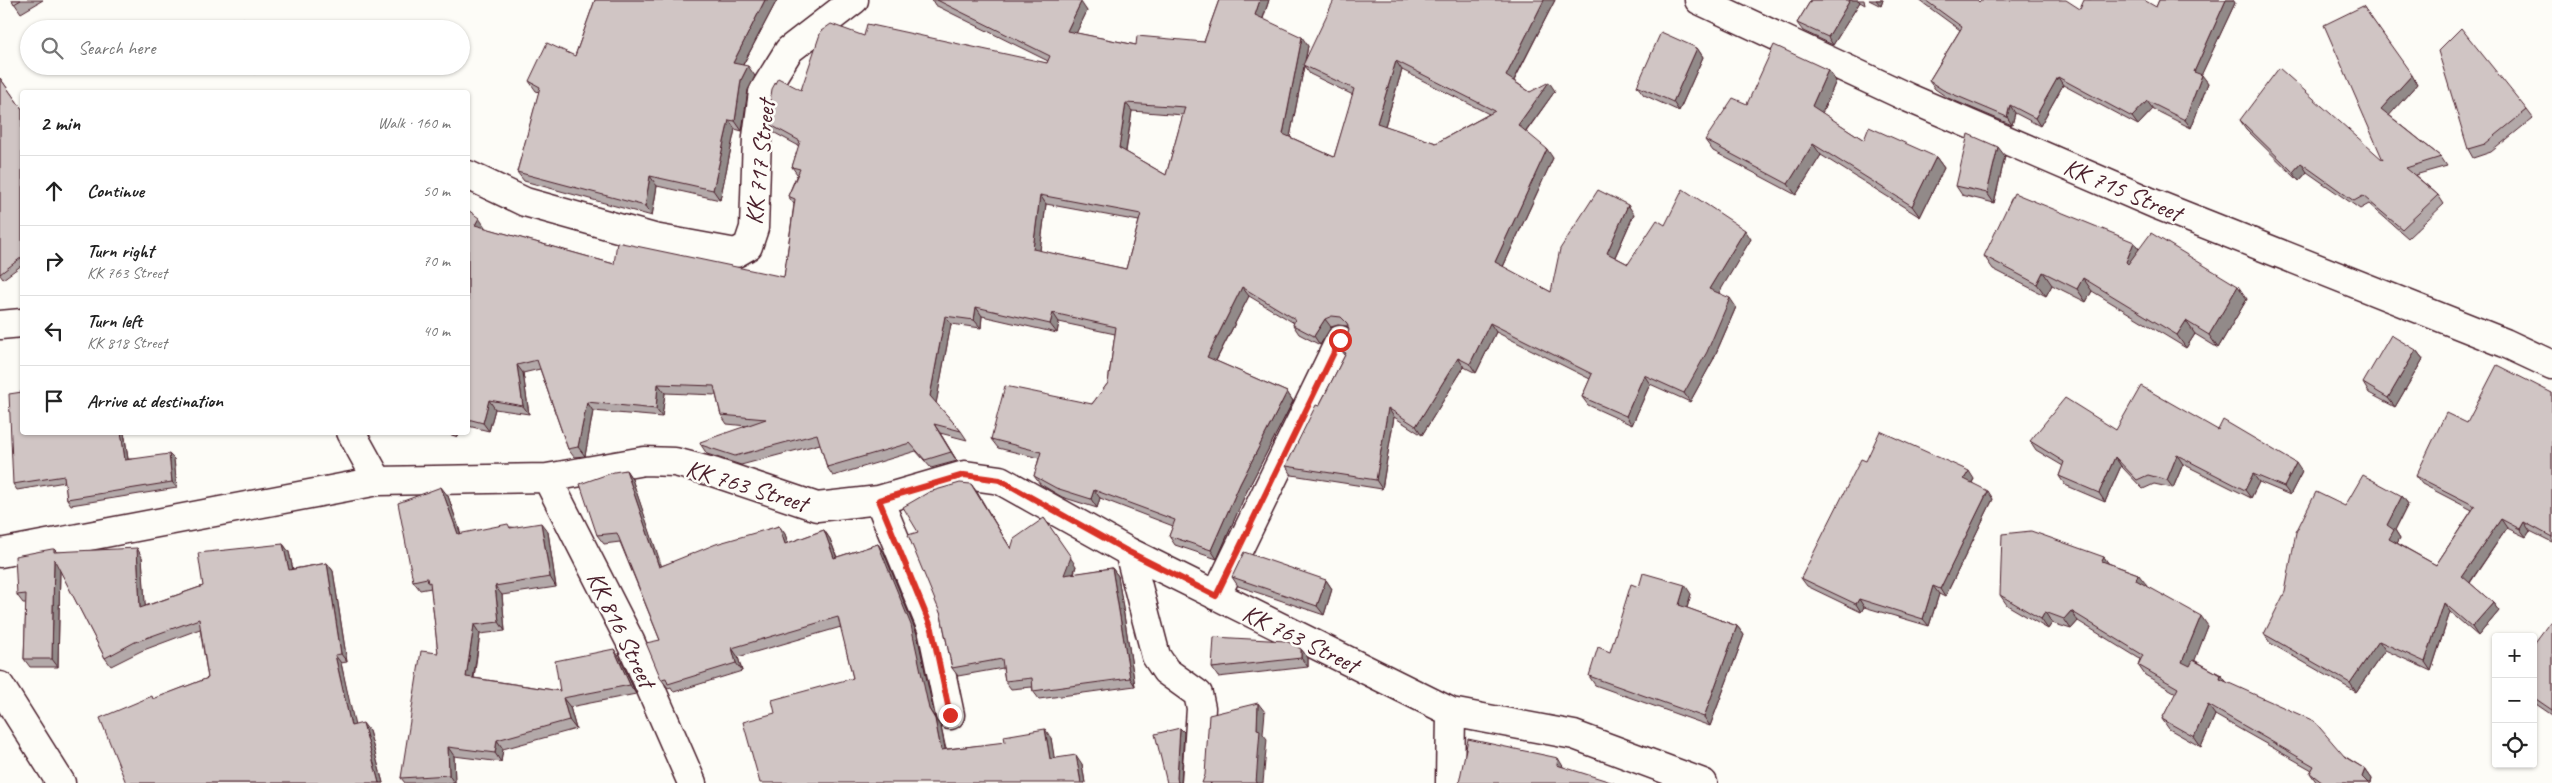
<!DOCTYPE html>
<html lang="en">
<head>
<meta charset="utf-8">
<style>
	:root { --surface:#fff; --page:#f6f6f6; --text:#222; --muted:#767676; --line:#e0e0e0 }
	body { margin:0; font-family:Caveat,sans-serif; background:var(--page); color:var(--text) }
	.controls { position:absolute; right:15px; bottom:15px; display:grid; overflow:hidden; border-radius:5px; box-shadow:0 1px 4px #0004 }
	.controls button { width:45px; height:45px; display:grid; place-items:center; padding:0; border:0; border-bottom:1px solid var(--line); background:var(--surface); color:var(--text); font:25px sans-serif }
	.stop { position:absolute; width:15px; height:15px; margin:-11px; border:4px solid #d93025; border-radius:50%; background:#fff }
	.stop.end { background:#d93025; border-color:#fff; box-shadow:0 1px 5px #0008 }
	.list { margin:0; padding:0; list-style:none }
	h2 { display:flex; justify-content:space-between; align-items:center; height:65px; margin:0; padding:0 20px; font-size:21px }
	h2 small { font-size:16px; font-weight:400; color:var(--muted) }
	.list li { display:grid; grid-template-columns:32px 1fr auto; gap:15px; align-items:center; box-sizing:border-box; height:70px; padding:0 20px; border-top:1px solid var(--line) }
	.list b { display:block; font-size:19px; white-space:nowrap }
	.list p { margin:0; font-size:16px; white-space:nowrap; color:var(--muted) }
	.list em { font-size:16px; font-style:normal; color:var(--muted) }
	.icon { flex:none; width:28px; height:28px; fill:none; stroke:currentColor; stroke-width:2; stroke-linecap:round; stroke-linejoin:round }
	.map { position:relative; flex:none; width:2552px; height:783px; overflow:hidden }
	.search { position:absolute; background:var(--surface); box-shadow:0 1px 4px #0004; left:20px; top:20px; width:450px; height:55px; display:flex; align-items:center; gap:12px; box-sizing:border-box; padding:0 18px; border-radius:28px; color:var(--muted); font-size:19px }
	.panel { position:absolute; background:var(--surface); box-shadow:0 1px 4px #0004; left:20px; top:90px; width:450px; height:345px; border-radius:5px }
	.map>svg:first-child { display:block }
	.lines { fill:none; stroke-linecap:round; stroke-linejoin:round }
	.minor-casing { stroke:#4a1f2b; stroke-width:31 }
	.minor { stroke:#fdfcf7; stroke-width:28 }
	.wall { fill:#b3a9a9; stroke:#4a1f2b; fill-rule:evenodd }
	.shaded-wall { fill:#928a89; stroke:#4a1f2b }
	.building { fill:#d0c5c4; stroke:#4a1f2b; fill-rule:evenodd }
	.route { stroke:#d93025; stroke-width:6 }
	.labels { text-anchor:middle; stroke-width:5; stroke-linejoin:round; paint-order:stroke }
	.street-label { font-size:25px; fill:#4a1f2b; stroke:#fdfcf7 }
</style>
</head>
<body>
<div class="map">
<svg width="2552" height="783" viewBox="0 0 2552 783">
	<rect width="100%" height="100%" fill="#fdfcf7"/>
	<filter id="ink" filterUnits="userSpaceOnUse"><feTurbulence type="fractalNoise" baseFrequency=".02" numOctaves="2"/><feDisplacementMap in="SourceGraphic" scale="10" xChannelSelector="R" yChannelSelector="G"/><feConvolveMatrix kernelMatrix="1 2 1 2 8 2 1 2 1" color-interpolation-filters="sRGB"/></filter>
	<g filter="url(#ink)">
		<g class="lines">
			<defs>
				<path id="minor" d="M1699,0L1909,98L2155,204L2505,343L2552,365
					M468,175L525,202L654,238L736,253L748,246L754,228L757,137L763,92L789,50L854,0
					M0,325L22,323
					M351,432L378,481
					M547,478L630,641L692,783
					M879,500L932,629L950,715
					M1129,552L1156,656L1166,671L1198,694L1201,708L1196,783
					M0,553L378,481L547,478L644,461L675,462L713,472L817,507L879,500L965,475L1000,480L1129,552L1451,712L1574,735L1703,783
					M1216,596L1340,340
					M0,686L61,783
					M1450,783L1451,712"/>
			</defs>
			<use href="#minor" class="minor-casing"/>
			<use href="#minor" class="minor"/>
		</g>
		<path class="wall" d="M12,0H43L21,13Z
			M595,0H777L743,65L755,76L748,90L742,131L735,129L720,200L657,186L652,216L524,181L517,172L539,92L536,91L529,81L575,56Z
			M932,0H1077L1087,11L1076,33L1136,45L1204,42L1219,0H1269L1263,19L1308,46L1305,62L1555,0L1514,81L1530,92L1555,91L1526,132L1553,158L1503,267L1551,292L1634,214L1615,257L1628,264L1665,225L1751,239L1718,293L1736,307L1713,360L1690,402L1650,384L1632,425L1588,405L1582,397L1590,379L1496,332L1476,373L1464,367L1422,435L1394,417L1382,489L1292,475L1286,466L1319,406L1345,355L1342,351L1349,330L1347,326L1338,325L1331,327L1320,345L1299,334L1293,325L1294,323L1249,296L1216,361L1287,392L1293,401L1246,493L1217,559L1175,545L1169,536L1173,526L1100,498L1097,508L1062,497L1040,484L1034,476L1039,458L998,448L991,439L1092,404L1108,383L1115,334L1059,322L1057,333L982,316L981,328L951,324L936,403L961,431L967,440L940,433L957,461L931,468L916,451L833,476L827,467L820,444L741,465L707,454L701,445L747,426L727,424L721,415L716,395L665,393L662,417L593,411L585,456L574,457L568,449L540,369L523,373L529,414L495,409L489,431L468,426V210L485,227V228L614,264L784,277L794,204L788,196L797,174L792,167L799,146L773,132L767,123L801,90L864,36L1047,63L1048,61L935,5ZM1304,66L1310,74L1353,95L1334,157L1290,137ZM1402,70L1489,114L1436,143L1385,126ZM1132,111L1183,115L1166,175L1126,152ZM1046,204L1139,221L1126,269L1040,251Z
			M1811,0H1864L1865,5L1860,2L1833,45L1803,31L1797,23Z
			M1869,0H1883L1881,6Z
			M1919,0H1977L1979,2L2080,9L2156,7L2159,0H2233L2235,3L2201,75L2208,83L2191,128L2153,109L2138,125L2063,85L2040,126L2015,113L2012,125L1948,98L1935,89L1929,81L1960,30Z
			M2363,6L2417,84L2389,115L2441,157L2447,166L2415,175L2438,195L2444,204L2408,238L2369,204L2360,209L2307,172L2299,181L2246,129L2240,120L2383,160Z
			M1697,48L1703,57L1679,111L1644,95L1637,86Z
			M245,66H261L255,74Z
			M1828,70L1836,81L1822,113L1864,140L1936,157L1944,168L1920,217L1821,155L1796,195L1713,151L1705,140L1747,104Z
			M0,78L22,109V265L3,279L0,275Z
			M2527,110L2533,118L2491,152L2473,158L2468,149Z
			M2005,156L1994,203L1962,195L1956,186Z
			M2134,242L2139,249L2247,299L2218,348L2195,334L2186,348L2092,291L2086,302L2052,285L2046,296L1993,269L1984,256Z
			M2416,350L2423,359L2395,407L2369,393L2363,383Z
			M2552,393V542L2530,531L2526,537L2507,528L2470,583L2493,603L2499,611L2478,636L2450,612L2431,671L2385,650L2356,692L2270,643L2264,634L2345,506L2402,496L2408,504L2395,530L2400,538L2397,543L2436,565L2472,510L2422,484L2416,476L2467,423Z
			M2116,430H2218L2302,472L2290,495L2259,482L2251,498L2183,464L2173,488L2154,484L2143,489L2121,466L2105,502L2065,485L2059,476L2063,466L2036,450L2030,441Z
			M442,432H459L458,437Z
			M125,437L128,459H174L177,488L71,505L67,499L65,482L17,490L13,484Z
			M1866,461L1974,479L1972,483L1993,499L1945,597L1939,594L1929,626L1864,607L1861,612L1807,586L1801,578Z
			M626,470L632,479L661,566L779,526L785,534L788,543L824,530L830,539L837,557L878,544L884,553L917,634L935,718L941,727L946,749L1051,738L1054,759L1082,764L1085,783L775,713L853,678L841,627L738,657L742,671L674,692L671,687L668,688L661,679L660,640L620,542L604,544L597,535Z
			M971,484L1011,549L1076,566L1074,574L1112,568L1118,576L1135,686L1039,699L1033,691L1032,687L1011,689L1005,681L1003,668L958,676L952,668L941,615L918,532Z
			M448,496L461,534L511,527L548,532L556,587L502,595L505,631L480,634L474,678L560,691L620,658L636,694L570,707L576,729L503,749L501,762L454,756L455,783H405L401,778L438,653L431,588L420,590L413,581Z
			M283,544L289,552L293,569L327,563L333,571L347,662L341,663L354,725L369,731L383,783H126L154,699L208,678L200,629L141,651L111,666L105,658L60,570L58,667H30L24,659L26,603H23L17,595L54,549L57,552L142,557L145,606L203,586Z
			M2104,557L2108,563L2138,574L2145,585L2208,626L2194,660L2221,675L2226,682L2365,769L2372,779L2371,783H2317L2310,773L2312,770L2215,715L2201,747L2169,729L2162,719L2176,693L2145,675L2138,665L2140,659L2078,621L2071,629L2052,623L2048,629L2007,605L2000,595Z
			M1232,577L1326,580L1332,589L1324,615L1238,586Z
			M1691,594L1687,608L1737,626L1744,635L1710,726L1595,685L1589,676L1610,652Z
			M2552,623V715L2533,702V645Z
			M1301,649L1308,658V667L1218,677L1212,668Z"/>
		<path class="shaded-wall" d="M765,0H777L739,72L733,63Z
			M1260,0H1269L1261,24L1255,15Z
			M1544,0H1555L1512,84L1506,76Z
			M1850,0H1858L1860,2L1833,45L1828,37Z
			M1876,0H1883L1881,6Z
			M2226,0H2233L2235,3L2199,80L2194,72Z
			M1081,2L1087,11L1073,40L1067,31Z
			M1302,37L1308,46L1289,142L1283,134Z
			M1697,48L1703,57L1679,111L1673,102Z
			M1396,61L1402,70L1383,132L1377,123Z
			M254,66H261L255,74L252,69Z
			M748,66L755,76L748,90L742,131L735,121L741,80Z
			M1828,70L1836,81L1820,118L1812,106Z
			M2202,75L2208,83L2191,128L2185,120Z
			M2412,75L2417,84L2387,118L2381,109Z
			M2058,77L2063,85L2040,126L2035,118Z
			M1549,82L1555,91L1524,134L1518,125Z
			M2147,101L2153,109L2138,125L2132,117Z
			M1126,103L1132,111L1125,157L1119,148Z
			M2010,105L2015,113L2012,125L2007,117Z
			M729,120L735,129L720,200L713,190Z
			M1813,144L1821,155L1796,195L1788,184Z
			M1998,147L2005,156L1994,203L1987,193Z
			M1547,149L1553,158L1501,271L1495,262Z
			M1936,157L1944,168L1920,217L1912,206Z
			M2301,163L2307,172L2299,181L2293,172Z
			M650,176L657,186L652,216L645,206Z
			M1040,195L1046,204L1039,258L1033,249Z
			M1628,205L1634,214L1613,261L1607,253Z
			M479,218L485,227L481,234L475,225Z
			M1745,230L1751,239L1716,298L1709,289Z
			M2134,242L2143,255L2135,275L2126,262Z
			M2043,272L2052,285L2046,296L2037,284Z
			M2083,278L2092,291L2086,302L2077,289Z
			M2238,286L2247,299L2218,348L2209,335Z
			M1242,287L1249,296L1213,366L1207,357Z
			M1730,298L1736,307L1713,360L1690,402L1684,393Z
			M976,307L982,316L981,328L974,320Z
			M1053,313L1059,322L1057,333L1050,324Z
			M945,316L951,324L936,404L930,396Z
			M1325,319L1331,327L1320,345L1314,336Z
			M2186,321L2195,334L2186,348L2177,335Z
			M1490,323L1496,332L1476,373L1470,364Z
			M2416,350L2423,359L2395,407L2388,398Z
			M1458,358L1464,367L1422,435L1416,426Z
			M517,365L523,373L529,414L523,406Z
			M1644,375L1650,384L1632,425L1626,416Z
			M658,384L665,393L662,417L656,409Z
			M1287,392L1293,401L1246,493L1217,559L1211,550L1240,484Z
			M489,400L495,409L489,431L483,423Z
			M587,402L593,411L585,456L578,447Z
			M1388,408L1394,417L1382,489L1376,480Z
			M934,424L940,433L957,461L951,452Z
			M121,432H124L129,466L125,460Z
			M455,432H459L458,437Z
			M169,454L174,459L177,488L172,482Z
			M2177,455L2183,464L2173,488L2167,480Z
			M2115,457L2121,466L2105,502L2099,493Z
			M2296,463L2302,472L2290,495L2284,487Z
			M626,470L632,479L665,576L659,567Z
			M1969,471L1974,479L1969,487L1964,479Z
			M2253,474L2259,482L2251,498L2245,490Z
			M971,484L977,492L1016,558L1011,549Z
			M441,487L448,496L464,544L458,534Z
			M1094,490L1100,498L1097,508L1091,499Z
			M1988,491L1993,499L1945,597L1940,589Z
			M2402,496L2408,504L2395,530L2400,538L2395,547L2389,539L2387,525Z
			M1044,518L1076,566L1070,583L1064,575Z
			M2501,519L2507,528L2468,585L2462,576Z
			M2524,522L2530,531L2526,537L2520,529Z
			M541,523L548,532L556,587L550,577Z
			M779,526L785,534L791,553L785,544Z
			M824,530L830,539L840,567L834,558Z
			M283,544L289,552L295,579L289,570Z
			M878,544L884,553L917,634L935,718L929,709Z
			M137,548L142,557L146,617L140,608Z
			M2104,557L2111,567L2102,561Z
			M54,559L60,567L58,667L52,659Z
			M327,563L333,571L347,662L341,654Z
			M1112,568L1118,576L1135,686L1130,678Z
			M2138,574L2146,584L2143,590L2136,580Z
			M1326,580L1332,589L1324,615L1317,606Z
			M1685,585L1691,594L1685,614L1679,605Z
			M495,586L502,595L505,631L499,622Z
			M1933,586L1939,594L1929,626L1923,619Z
			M1859,599L1864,607L1861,612L1856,604Z
			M2444,603L2450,612L2431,671L2425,662Z
			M2493,603L2499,611L2478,636L2472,627Z
			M2071,611L2078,621L2071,629L2064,619Z
			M2045,612L2052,623L2048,629L2041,619Z
			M2201,616L2208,626L2190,673L2182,662Z
			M474,625L480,634L472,686L466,677Z
			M1737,626L1744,635L1710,726L1704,717Z
			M2379,641L2385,650L2356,692L2350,683Z
			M732,648L738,657L742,671L736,663Z
			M614,649L620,658L636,694L630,685Z
			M1301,649L1308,658V667L1301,658Z
			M335,655L341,663L357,735L351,726Z
			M2221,675L2229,685L2220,679Z
			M563,698L570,707L576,729L569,720Z
			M1258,703L1265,712L1263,734L1267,739L1263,783H1256L1257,729Z
			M2208,705L2215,715L2201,747L2194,737Z
			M935,719L941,727L947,759L941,750Z
			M363,723L369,731L383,783H379Z
			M1180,728L1184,732L1181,783H1178L1177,778Z
			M1045,729L1051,738L1056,768L1050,759Z
			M497,740L503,749L501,762L495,753Z
			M448,747L454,756L455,783H454L449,775Z
			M1076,755L1082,764L1085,783H1081Z
			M1558,758L1564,768L1557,765Z
			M2365,769L2372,779L2371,783H2367L2362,777Z"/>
		<path class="building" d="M12,0H21L14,4Z
			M595,0H765L733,63L748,66L741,80L735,121L729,120L713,190L650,176L645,206L517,172L540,87L529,81L547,43L575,56Z
			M937,0H1077L1081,2L1067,31L1136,45L1137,36L1204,42L1219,0H1260L1255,15L1302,37L1283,134L1334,157L1354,89L1303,65L1334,0H1544L1506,76L1530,92L1549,82L1518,125L1547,149L1495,262L1551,292L1560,249L1598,190L1628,205L1607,253L1628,264L1657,220L1665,225L1683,189L1745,230L1709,289L1730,298L1707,352L1684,393L1644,375L1626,416L1582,397L1592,374L1490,323L1470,364L1458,358L1416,426L1388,408L1376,480L1286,466L1316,405L1319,406L1346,353L1342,351L1349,330L1347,323L1341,317L1332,316L1325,319L1314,336L1293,325L1295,319L1242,287L1207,357L1287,392L1240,484L1211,550L1169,536L1175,520L1094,490L1091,499L1056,488L1034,476L1041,452L991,439L1005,386L1092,404L1108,383L1116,327L1053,313L1050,324L976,307L974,320L945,316L930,396L961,431L934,424L951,452L925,460L910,443L827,467L817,434L735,456L701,445L700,442L766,419L721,415L714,386L658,384L656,409L587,402L578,447L568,449L537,360L517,365L523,406L489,400L483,423L468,419V210L479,218L475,225L614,264L617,242L784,277L795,199L788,196L800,169L792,167L800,141L767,123L772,89L778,78L801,90L821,31L831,24L864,36L867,24L1047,63L1050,56ZM1396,61L1495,111L1436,143L1377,123ZM1126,103L1185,107L1166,175L1119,148ZM1040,195L1141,214L1126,269L1033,249Z
			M1811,0H1850L1828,37L1797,23Z
			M1925,0H1977L1979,2L1981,0H2066L2080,9L2084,0H2144L2156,7L2159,0H2226L2194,72L2202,75L2185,120L2147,101L2132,117L2058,77L2035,118L2010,105L2007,117L1943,90L1929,81L1962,27Z
			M2363,6L2412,75L2381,109L2441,157L2406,168L2438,195L2402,229L2363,196L2354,201L2301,163L2293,172L2240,120L2279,68L2383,160L2324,25Z
			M243,18L257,29H234Z
			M2461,28L2527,110L2485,144L2468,149L2438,51Z
			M1661,32L1697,48L1673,102L1637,86Z
			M1774,45L1828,70L1812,106L1864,140L1869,127L1936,157L1912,206L1813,144L1788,184L1705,140L1733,98L1747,104Z
			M248,66H254L252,69Z
			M0,78L22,109V257L0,274Z
			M1968,134L1998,147L1987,193L1956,186Z
			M2014,193L2134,242L2126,262L2128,264L2151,233L2238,286L2209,335L2186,321L2177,335L2083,278L2077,289L2043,272L2037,284L1984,256Z
			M2391,335L2416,350L2388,398L2363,383Z
			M2497,365L2552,393V537L2524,522L2520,529L2501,519L2462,576L2493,603L2472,627L2444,603L2425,662L2379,641L2350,683L2264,634L2285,592L2296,532L2316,492L2345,506L2363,475L2402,496L2387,525L2394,530L2389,539L2436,565L2475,506L2416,476L2446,413L2467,423Z
			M2141,386L2218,430L2223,420L2296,463L2284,487L2253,474L2245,490L2177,455L2167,480L2148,475L2137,480L2115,457L2099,493L2059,476L2064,462L2030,441L2065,398L2116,430Z
			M22,392V432H121L125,460L169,454L172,482L67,499L64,476L13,484L9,394Z
			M1880,431L1969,471L1964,479L1988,491L1940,589L1933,586L1923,619L1859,599L1856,604L1801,578L1861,459L1866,461Z
			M626,470L659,567L716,544L779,526L785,544L824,530L834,558L878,544L911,625L929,709L935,719L941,750L1005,742L1004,736L1045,729L1050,759L1076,755L1081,783H760L743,722L775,713L772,700L853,678L838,617L732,648L736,663L668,684L666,678L661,679L646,643L660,640L617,533L597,535L580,484L614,472Z
			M960,483L971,484L1011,549L1014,539L1044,518L1071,557L1064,575L1112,568L1130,678L1033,691L1032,678L1005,681L1002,659L952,668L941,615L908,535L918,532L903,507L929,492Z
			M441,487L458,534L508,524L510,528L541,523L550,577L495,586L499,622L474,625L466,677L560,691L555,661L614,649L630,685L563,698L569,720L497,740L495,753L448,747L449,775L401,778L421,651L438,653L430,582L428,583L427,578L413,581L398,503Z
			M2031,531L2104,557L2102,561L2138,574L2136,580L2201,616L2182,662L2190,666L2193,660L2221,675L2220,679L2314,721L2345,757L2365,769L2362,777L2368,783H2323L2310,773L2314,766L2208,705L2194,737L2162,719L2178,688L2138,665L2143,655L2071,611L2064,619L2045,612L2041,619L2000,595L2002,534Z
			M283,544L289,570L327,563L341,654L335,655L351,726L363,723L379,783H126L100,718L152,696L153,699L208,678L199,619L135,642L105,658L54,559L52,659H24L26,594L17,595L15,556L52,549H54V552L137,548L140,608L203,586L198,553Z
			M1244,552L1326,580L1317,606L1232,577Z
			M1643,573L1685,585L1679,605L1737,626L1704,717L1589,676L1598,647L1610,652L1631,584L1639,587Z
			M2550,622L2552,623V710L2533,697V645Z
			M1214,637L1286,641L1301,649V658L1212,668Z
			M1258,703L1257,729L1260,730L1256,783H1202L1205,775L1209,715Z
			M1180,728L1177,778L1178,783H1167L1155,734Z
			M1468,739L1558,758L1557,765L1614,783H1459Z"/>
	</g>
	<g class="lines" filter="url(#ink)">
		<path class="route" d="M950,715L932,629L879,500L964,475L1000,480L1129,552L1216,596L1340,340"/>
	</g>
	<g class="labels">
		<g class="street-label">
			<text transform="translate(759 162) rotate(-84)" y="9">KK 717 Street</text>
			<text transform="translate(2123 189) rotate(23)" y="9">KK 715 Street</text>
			<text transform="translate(747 485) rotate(17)" y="9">KK 763 Street</text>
			<text transform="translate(622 629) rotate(64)" y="9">KK 816 Street</text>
			<text transform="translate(1301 638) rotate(26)" y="9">KK 763 Street</text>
		</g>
	</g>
</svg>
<div class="controls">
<button>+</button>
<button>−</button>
<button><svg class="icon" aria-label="locate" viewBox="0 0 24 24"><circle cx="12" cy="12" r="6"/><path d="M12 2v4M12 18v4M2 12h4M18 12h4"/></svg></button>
</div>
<div class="stop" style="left:1340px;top:340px"></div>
<div class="stop end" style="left:950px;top:715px"></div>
<div class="search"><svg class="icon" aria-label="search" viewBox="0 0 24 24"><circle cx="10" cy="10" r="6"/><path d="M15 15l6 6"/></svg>Search here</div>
<section class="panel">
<h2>2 min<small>Walk · 160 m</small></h2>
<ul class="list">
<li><svg class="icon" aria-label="ahead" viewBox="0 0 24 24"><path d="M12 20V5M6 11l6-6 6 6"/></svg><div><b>Continue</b></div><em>50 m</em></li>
<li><svg class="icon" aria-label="right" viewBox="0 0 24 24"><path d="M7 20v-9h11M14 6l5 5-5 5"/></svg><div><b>Turn right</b><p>KK 763 Street</p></div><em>70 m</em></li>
<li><svg class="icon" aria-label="left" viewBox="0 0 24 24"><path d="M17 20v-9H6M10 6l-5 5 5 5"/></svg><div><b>Turn left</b><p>KK 818 Street</p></div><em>40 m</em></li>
<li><svg class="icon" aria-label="arrive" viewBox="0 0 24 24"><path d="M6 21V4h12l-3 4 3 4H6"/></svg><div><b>Arrive at destination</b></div></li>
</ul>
</section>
</div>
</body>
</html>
